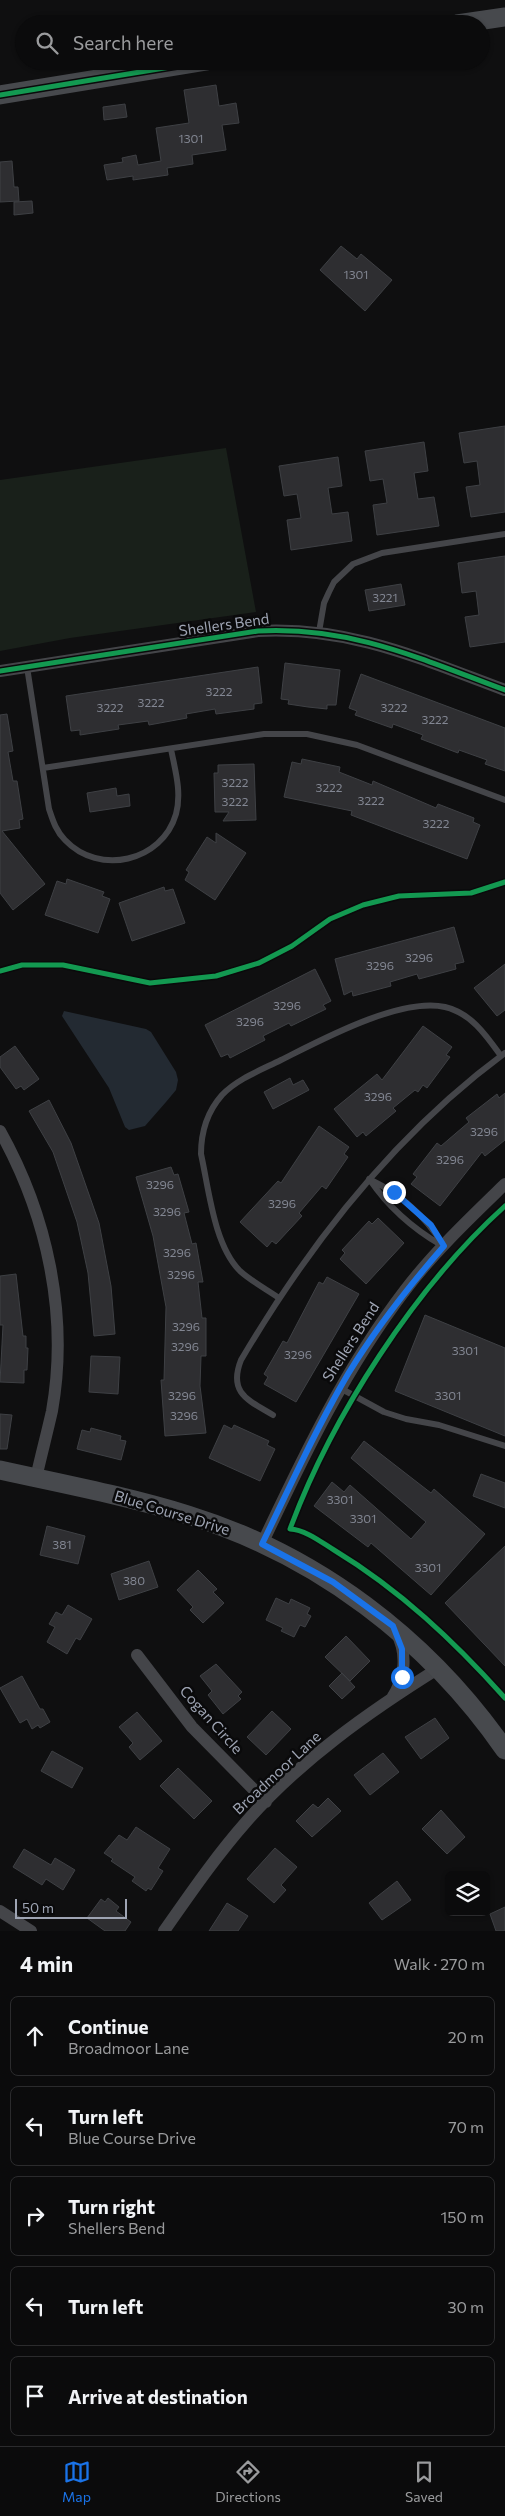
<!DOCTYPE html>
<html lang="en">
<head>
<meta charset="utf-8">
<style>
	:root { --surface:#0b0b0c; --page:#19191a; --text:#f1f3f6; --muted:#9a9b9d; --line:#2b2b2d; --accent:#1a73e8 }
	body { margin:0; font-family:Commissioner,sans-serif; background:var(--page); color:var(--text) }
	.controls { position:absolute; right:15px; bottom:15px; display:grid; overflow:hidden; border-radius:8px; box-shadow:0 1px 4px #0004 }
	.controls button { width:45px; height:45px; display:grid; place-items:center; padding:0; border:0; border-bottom:1px solid var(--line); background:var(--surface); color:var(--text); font:25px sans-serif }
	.scale { position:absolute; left:15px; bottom:12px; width:112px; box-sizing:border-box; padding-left:5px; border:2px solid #9ea4b3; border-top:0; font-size:14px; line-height:18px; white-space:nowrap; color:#9ea4b3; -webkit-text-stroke:4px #0a0a0b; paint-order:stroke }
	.stop { position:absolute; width:15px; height:15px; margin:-11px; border:4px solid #1a73e8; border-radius:50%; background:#fff }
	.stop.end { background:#1a73e8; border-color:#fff; box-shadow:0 1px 5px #0008 }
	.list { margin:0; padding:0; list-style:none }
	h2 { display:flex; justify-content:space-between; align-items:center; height:65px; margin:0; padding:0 20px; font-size:21px }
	h2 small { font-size:16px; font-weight:400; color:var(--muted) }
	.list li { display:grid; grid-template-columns:32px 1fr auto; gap:15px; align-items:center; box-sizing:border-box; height:80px; margin:0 10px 10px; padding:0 10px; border:1px solid var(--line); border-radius:8px }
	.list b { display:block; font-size:19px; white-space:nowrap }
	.list p { margin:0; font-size:16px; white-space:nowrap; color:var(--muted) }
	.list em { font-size:16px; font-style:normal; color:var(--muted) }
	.icon { flex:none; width:28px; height:28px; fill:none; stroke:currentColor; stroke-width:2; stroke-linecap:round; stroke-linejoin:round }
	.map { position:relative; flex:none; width:505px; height:1931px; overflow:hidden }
	.search { position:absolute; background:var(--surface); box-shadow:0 1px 4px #0004; left:15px; right:15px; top:15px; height:55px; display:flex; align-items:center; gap:12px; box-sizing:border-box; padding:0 18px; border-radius:28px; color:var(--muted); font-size:19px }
	.sheet { height:515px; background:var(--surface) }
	nav { display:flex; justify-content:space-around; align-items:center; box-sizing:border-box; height:70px; border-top:1px solid var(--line); background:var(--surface); font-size:14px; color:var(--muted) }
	nav a { display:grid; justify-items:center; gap:2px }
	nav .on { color:var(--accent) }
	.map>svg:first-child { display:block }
	.green { fill:#19201a }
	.water { fill:#232a32 }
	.building { fill:#2e2e31; stroke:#3e4044 }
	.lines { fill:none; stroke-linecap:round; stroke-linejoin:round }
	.lane { stroke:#444549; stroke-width:6 }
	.street { stroke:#444549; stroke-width:12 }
	.secondary { stroke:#47494d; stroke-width:19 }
	.cycleway-casing { stroke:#0a0a0b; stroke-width:8 }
	.cycleway { stroke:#139951; stroke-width:5 }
	.route { stroke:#1a73e8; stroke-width:6 }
	.labels { text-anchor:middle; stroke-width:5; stroke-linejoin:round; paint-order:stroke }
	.number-label { font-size:12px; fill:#828692 }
	.street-label { font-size:15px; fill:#9ea4b3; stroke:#0a0a0b }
</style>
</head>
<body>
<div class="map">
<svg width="505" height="1931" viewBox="0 0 505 1931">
	<rect width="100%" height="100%" fill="#0f0f10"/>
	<path class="green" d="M226,448L256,612L70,638L0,651V480Z"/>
	<path class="water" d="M64,1011L146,1029L151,1032L176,1072L178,1080L176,1090L166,1102L145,1126L129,1130L125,1127L109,1088L62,1016Z"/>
	<path class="building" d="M216,85L219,106L236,103L239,123L222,125L226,150L192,155L193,164L167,168L168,175L133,180V176L107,180L104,165L123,162L122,158L136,155L138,165L161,161L156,128L189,123L184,90Z
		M125,104L127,117L104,120L103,107Z
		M12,161L14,187H18L19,201L0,202V162Z
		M32,201L33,213L14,215V202Z
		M341,246L357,259L361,254L392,280L365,311L320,270Z
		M505,426V512L471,517L466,487L480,485L477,461L464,463L459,433Z
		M424,442L428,471L414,473L418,499L434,497L439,526L377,535L373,505L387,503L383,479L370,481L365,451Z
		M338,457L342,486L328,488L332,514L348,512L352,541L291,550L287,520L301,518L297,494L284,496L279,466Z
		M505,556V642L470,647L465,617L479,615L476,591L462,593L458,563Z
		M401,584L405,605L369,611L365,590Z
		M285,663L340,670L336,705H327V709L308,707L288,704L289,700L281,699Z
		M258,667L262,703L254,704V709L216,714L215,709L186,714L187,718L149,725L148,721L118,725L119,729L80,735V730L71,731L66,696Z
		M361,674L505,728V771L485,764L487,760L459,750L458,753L421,739L423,735L393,724L392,728L355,715L357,711L349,708Z
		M7,714L13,751L8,752L13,781H17L23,819L19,820L20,828L2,831L45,884L13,910L0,893V715Z
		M302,759L340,767L339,772L372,785L373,781L436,808L438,804L474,818L473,822L480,825L467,859L351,815L352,811L284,797L292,762L301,764Z
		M254,764L256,820L223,821L229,812H215L214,773H218V765Z
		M116,788L117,796L129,794L130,806L90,812L87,793Z
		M216,833L246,853L215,900L185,880L189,872L186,870L207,837L216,843Z
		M67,879L104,892L102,896L110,899L98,933L45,915L57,881L66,884Z
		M164,887L165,891L173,889L185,923L132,941L119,903Z
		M454,927L464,962L455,964L456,969L419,979L417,974L390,982L391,986L353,996L352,991L344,995L335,959Z
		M505,964V1010L497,1016L474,988Z
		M315,969L331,1001L323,1005L326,1009L291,1026L289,1023L263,1036L265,1040L230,1058L228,1054L221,1057L205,1025Z
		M423,1026L452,1047L446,1055L450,1057L427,1088L423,1085L418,1092L415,1090L393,1108L396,1111L366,1136L363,1132L357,1137L334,1109L377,1074L382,1080Z
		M15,1046L39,1079L24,1090L21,1086L16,1089L0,1067V1057Z
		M290,1078L293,1085L303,1080L309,1090L273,1109L264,1092Z
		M505,1093V1140L485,1156L482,1152L440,1206L411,1184L417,1177L413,1174L437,1143L441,1146L469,1122L466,1118L497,1094L499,1098Z
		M49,1100L71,1143L99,1223L111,1286L115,1334L94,1336L88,1273L77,1222L53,1152L29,1111Z
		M319,1126L349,1147L344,1154L348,1157L326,1189L322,1186L299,1213L302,1216L276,1244L272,1241L267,1247L240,1222L278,1181L281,1183Z
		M171,1167L174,1175L178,1174L189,1212L184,1213L192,1244L196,1243L203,1282H198L202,1318H206V1356H201L200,1386L206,1433L165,1436L161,1380H164L166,1307L153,1236L136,1177Z
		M378,1218L404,1243L366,1284L340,1259L345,1253L342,1250L369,1221L372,1224Z
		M16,1274L23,1336H26V1348H28L27,1370H24V1383L0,1382L3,1325H0V1276Z
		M327,1277L359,1294L296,1402L264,1384L268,1377L264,1374L283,1341L287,1343L319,1282L323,1284Z
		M425,1315L505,1348V1436L395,1391Z
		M91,1356L120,1357L118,1394L89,1392Z
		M0,1414L12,1415L7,1449H0Z
		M224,1425L232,1429L234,1425L269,1441L267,1445L275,1449L260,1481L209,1458Z
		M91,1428L121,1436L120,1440L126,1441L121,1460L77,1449L82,1430L90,1432Z
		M364,1441L431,1493L434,1489L485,1534L431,1595L371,1543L368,1547L314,1506L332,1482L344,1492L350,1485L411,1539L426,1522L351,1458Z
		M481,1474L505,1483V1508L473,1496Z
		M47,1526L85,1536L78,1564L40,1555Z
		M505,1546V1666L445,1603Z
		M149,1561L158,1587L119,1600L111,1574Z
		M198,1570L217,1589L213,1592L224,1603L203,1623L190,1610L193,1607L177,1590Z
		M276,1598L289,1604L291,1599L310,1608L307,1614L311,1616L305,1627L300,1625L294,1637L281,1631L283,1628L266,1620Z
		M68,1605L92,1619L80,1640L76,1638L67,1654L47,1642L55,1627L49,1624L56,1612L62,1615Z
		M346,1636L370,1661L350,1681L325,1657Z
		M216,1664L242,1692L238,1696L241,1699L223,1714L208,1695L212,1691L200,1676Z
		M342,1673L355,1687L342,1699L329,1686Z
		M22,1676L40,1709H43L50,1722L40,1728L38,1725L32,1729L27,1719L20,1723L0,1688Z
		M272,1711L291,1729L266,1755L247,1737Z
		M137,1712L162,1741L140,1760L129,1747L133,1743L119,1727Z
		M435,1718L449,1738L421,1759L405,1737Z
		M52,1751L83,1768L72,1788L41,1771Z
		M383,1753L399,1772L370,1795L354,1775Z
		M178,1768L212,1801L194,1819L160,1786Z
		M328,1798L341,1811L312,1837L296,1821L313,1804L318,1808Z
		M441,1810L465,1837L447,1854L422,1829Z
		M136,1827L170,1849L158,1868L163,1871L151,1890L148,1888L146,1891L132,1881L135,1877L111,1861L113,1859L104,1853L119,1835L127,1840Z
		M275,1848L297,1867L281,1885L286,1890L274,1903L247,1879Z
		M24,1849L51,1865L55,1858L75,1870L63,1890L46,1879L42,1885L13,1867Z
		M397,1881L411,1900L382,1920L369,1903Z
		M108,1898L119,1907L116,1911L131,1922L125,1931H105L87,1918L101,1899L105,1902Z
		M227,1903L248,1916L238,1931H209Z
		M505,1907V1931H496L490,1914Z"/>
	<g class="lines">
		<path class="lane" d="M319,632L324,603L329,592L334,582L353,564L382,553L505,534
			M27,667L49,809C53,821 56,831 65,840C99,876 162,862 176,814C182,792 175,770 171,749
			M43,768L264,734H307L357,745L505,800
			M369,1179C402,1195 424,1215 444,1246
			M370,1180C389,1208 412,1228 441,1245
			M279,1298C266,1289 251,1281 240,1271C214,1245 209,1190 201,1154C201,1132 207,1112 222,1095C237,1079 261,1070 281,1060C321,1040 400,997 445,1007C471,1013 486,1035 501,1056
			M340,1388L384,1412L406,1419L439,1425L505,1446
			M273,1415C248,1400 228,1393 241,1360C310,1243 395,1134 505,1053"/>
		<path class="street" d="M0,671L258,631C351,626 421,659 505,690
			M0,1131C47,1215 69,1315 52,1411C47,1433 41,1456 36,1478
			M262,1544C304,1455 346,1367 406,1289C435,1251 471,1217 505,1184
			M137,1655L192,1727L266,1802
			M392,1698C405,1678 408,1654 396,1632
			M0,1911L31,1931
			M164,1931C190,1894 216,1856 246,1822C299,1761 370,1711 439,1668"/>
		<path class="secondary" d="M457,24L505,17
			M0,95L207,61
			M0,1470C63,1484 127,1496 188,1515C317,1555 428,1639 505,1750"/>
		<defs>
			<path id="cycleway" d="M0,95L207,61
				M0,671L258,631C351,626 421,659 505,690
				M0,971L22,965H63L150,983L216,976L259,963L292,946L330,919L363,905L399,896L471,893L505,882
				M505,1206C415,1287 332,1416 290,1529C306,1530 321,1542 334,1550C400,1590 454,1641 505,1698"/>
		</defs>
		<use href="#cycleway" class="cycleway-casing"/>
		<use href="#cycleway" class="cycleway"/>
	</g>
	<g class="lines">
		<path class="route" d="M394,1192L431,1225L444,1246C409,1286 376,1328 348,1374C316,1428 290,1487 262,1544L333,1582L393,1626L402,1649V1677"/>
	</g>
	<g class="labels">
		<g class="number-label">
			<text x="191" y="143">1301</text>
			<text x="356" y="279">1301</text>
			<text x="385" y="602">3221</text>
			<text x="219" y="696">3222</text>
			<text x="151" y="707">3222</text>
			<text x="110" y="712">3222</text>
			<text x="394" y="712">3222</text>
			<text x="435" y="724">3222</text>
			<text x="235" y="787">3222</text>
			<text x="329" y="792">3222</text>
			<text x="371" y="805">3222</text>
			<text x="235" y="806">3222</text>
			<text x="436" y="828">3222</text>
			<text x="419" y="962">3296</text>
			<text x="380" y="970">3296</text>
			<text x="287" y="1010">3296</text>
			<text x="250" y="1026">3296</text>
			<text x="378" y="1101">3296</text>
			<text x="484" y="1136">3296</text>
			<text x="450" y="1164">3296</text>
			<text x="160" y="1189">3296</text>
			<text x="282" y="1208">3296</text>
			<text x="167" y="1216">3296</text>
			<text x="177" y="1257">3296</text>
			<text x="181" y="1279">3296</text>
			<text x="186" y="1331">3296</text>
			<text x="185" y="1351">3296</text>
			<text x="465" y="1355">3301</text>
			<text x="298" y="1359">3296</text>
			<text x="182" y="1400">3296</text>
			<text x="448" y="1400">3301</text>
			<text x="184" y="1420">3296</text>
			<text x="340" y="1504">3301</text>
			<text x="363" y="1523">3301</text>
			<text x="62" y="1549">381</text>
			<text x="428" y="1572">3301</text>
			<text x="134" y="1585">380</text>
		</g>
		<g class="street-label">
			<text transform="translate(224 625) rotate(-8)" y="5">Shellers Bend</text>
			<text transform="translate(351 1342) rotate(-57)" y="5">Shellers Bend</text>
			<text transform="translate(172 1513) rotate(17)" y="5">Blue Course Drive</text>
			<text transform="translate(211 1720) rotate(48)" y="5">Cogan Circle</text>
			<text transform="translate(277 1773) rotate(-43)" y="5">Broadmoor Lane</text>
		</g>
	</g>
</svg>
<div class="controls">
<button><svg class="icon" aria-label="layers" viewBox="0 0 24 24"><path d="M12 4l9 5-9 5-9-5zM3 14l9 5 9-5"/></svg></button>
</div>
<div class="scale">50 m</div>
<div class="stop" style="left:402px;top:1677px"></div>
<div class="stop end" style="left:394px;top:1192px"></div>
<div class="search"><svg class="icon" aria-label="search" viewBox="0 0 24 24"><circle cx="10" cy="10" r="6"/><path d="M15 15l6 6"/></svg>Search here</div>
</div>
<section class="sheet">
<h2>4 min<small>Walk · 270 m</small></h2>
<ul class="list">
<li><svg class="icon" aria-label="ahead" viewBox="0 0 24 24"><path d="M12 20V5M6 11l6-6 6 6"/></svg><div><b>Continue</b><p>Broadmoor Lane</p></div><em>20 m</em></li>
<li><svg class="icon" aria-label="left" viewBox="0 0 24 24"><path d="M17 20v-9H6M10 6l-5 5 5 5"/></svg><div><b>Turn left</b><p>Blue Course Drive</p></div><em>70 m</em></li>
<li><svg class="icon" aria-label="right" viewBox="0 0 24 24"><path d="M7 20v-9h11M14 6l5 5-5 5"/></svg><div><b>Turn right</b><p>Shellers Bend</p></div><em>150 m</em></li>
<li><svg class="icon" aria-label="left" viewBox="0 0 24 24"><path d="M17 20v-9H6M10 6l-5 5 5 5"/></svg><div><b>Turn left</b></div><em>30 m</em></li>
<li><svg class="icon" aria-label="arrive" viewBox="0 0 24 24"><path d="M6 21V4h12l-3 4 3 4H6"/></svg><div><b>Arrive at destination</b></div></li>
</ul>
</section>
<nav>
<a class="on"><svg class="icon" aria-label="map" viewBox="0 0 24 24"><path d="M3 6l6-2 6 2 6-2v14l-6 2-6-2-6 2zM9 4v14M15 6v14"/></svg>Map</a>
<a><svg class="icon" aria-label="directions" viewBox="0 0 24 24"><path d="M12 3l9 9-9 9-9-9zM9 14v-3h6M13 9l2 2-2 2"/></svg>Directions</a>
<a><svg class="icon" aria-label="saved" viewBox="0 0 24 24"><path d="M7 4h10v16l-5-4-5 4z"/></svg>Saved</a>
</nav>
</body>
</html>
